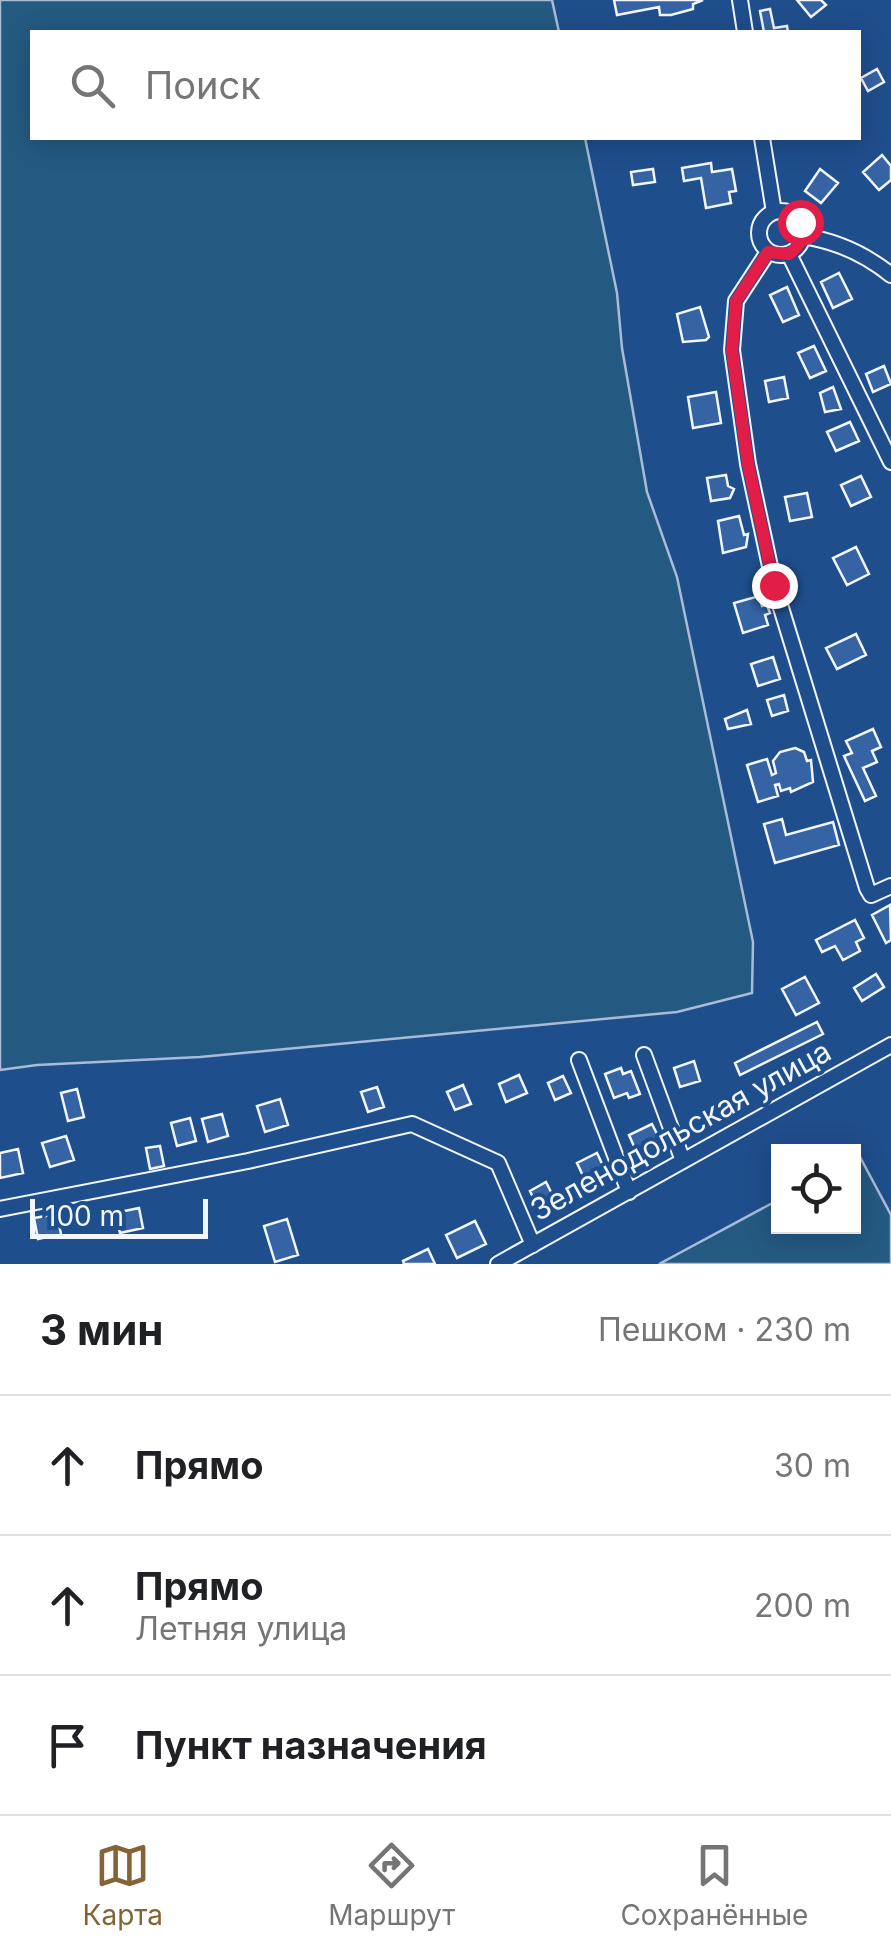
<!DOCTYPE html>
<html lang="ru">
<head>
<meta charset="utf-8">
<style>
	:root { --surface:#fff; --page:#f6f6f6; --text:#202124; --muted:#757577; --line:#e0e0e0; --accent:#846436 }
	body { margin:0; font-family:Inter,sans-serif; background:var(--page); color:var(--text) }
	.controls { position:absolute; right:30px; bottom:30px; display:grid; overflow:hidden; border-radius:0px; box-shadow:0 5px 25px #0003 }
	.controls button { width:90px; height:90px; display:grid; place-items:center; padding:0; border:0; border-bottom:2px solid var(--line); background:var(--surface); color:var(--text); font:50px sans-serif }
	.scale { position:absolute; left:30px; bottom:25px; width:178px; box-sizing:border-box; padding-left:10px; border:5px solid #f2f6ff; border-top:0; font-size:28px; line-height:35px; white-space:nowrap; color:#f2f6ff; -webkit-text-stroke:8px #1f4e8c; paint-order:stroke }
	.stop { position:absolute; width:30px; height:30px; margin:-22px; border:8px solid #e11d48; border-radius:50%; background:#fff }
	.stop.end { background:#e11d48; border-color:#fff; box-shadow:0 2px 10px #0008 }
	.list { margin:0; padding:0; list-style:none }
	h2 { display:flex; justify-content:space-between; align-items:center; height:130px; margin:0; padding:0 40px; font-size:42px }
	h2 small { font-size:32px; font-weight:400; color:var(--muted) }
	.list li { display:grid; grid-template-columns:65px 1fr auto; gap:30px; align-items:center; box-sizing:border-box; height:140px; padding:0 40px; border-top:2px solid var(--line) }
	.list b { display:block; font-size:38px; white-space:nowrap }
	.list p { margin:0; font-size:32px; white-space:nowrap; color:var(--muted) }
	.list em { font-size:32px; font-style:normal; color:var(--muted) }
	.icon { flex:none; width:55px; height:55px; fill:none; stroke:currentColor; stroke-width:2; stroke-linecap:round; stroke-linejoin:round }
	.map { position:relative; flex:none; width:891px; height:1264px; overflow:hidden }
	.search { position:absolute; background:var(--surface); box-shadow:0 5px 25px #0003; left:30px; right:30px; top:30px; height:110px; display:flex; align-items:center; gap:25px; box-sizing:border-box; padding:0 35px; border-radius:0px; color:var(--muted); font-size:38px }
	.sheet { height:550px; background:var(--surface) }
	nav { display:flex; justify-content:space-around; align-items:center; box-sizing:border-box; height:140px; border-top:2px solid var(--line); background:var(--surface); font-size:28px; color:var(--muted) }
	nav a { display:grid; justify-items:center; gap:5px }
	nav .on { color:var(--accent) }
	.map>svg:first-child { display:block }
	.green { fill:#245a82; stroke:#a8bbd7; stroke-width:2.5 }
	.building { fill:#3563a3; stroke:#f2f6ff; stroke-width:2.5 }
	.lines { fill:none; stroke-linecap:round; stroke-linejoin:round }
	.minor-casing { stroke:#f2f6ff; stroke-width:18 }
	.minor { stroke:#1f4e8c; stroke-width:14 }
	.route { stroke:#e11d48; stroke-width:12 }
	.labels { text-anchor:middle; stroke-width:8; stroke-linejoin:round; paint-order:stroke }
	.street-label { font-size:30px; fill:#f2f6ff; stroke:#1f4e8c }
</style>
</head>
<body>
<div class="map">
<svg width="891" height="1264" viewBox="0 0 891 1264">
	<rect width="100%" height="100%" fill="#1f4e8c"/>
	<path class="green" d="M0,0H552L559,32H32V138H585L617,293L622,348L647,492L677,577L753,942L752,993L677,1012L200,1057L37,1065L0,1070Z
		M860,1157L891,1215V1264H659L778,1200V1226H854V1161Z"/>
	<path class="building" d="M614,0H703L693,4V9L671,15H660L659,7L617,15Z
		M797,0H821L826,5L811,17Z
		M770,9L774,28L787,26L788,32H764L760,11Z
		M877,69L884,82L868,91L861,78Z
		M882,155L891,166V180L879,190L863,172Z
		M711,163L712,172L732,169L736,191L729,192L731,203L706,208L701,178L684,181L682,168Z
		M653,169L655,182L633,185L631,172Z
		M820,169L838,183L821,203L805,191Z
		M839,273L852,299L833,308L821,282Z
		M787,287L799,315L783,322L770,295Z
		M700,307L709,337L706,340L683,342L677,314Z
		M814,346L826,371L810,378L798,353Z
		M884,366L891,384L873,392L866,374Z
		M784,377L788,398L769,402L765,381Z
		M833,387L841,409L825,412L820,393Z
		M716,392L721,423L693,428L688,397Z
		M850,422L859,441L836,451L827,432Z
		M726,475L728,486L734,489L730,498L711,501L707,478Z
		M861,476L871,497L851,506L841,485Z
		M807,493L812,517L790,521L785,497Z
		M739,516L744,535L748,534L746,547L723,553L718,521Z
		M856,547L869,574L847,585L833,558Z
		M759,596L762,606L767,605L770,613L765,615L768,625L743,633L734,603Z
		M856,634L866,655L837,669L826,648Z
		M773,657L780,679L758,686L751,664Z
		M784,695L788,711L772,716L767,700Z
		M747,710L751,724L728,729L725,719Z
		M873,729L881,747L872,751L877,762L863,768L876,796L865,801L844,756L852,753L846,741Z
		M795,748L804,752L807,761L811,760L813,782L791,792L790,788L781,791L779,784L775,785L778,796L758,802L747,765L767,759L772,775L776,773L773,761L780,752Z
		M782,819L786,835L833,822L839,845L775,863L764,824Z
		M890,905L891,940L886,943L872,915Z
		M855,920L864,938L856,942L860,951L843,960L835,946L822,952L816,940Z
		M876,974L884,987L862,1001L854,988Z
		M805,977L819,1003L796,1015L782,989Z
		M817,1022L823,1034L740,1075L735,1063Z
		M694,1061L700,1081L680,1087L674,1068Z
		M621,1068L623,1074L631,1071L640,1094L629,1098L627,1093L614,1098L605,1074Z
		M519,1075L527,1093L506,1102L499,1084Z
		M563,1076L571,1093L555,1100L548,1083Z
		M463,1085L471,1104L455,1110L447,1092Z
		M377,1087L384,1107L368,1112L361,1092Z
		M77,1089L84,1117L68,1121L61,1093Z
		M280,1099L288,1125L265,1132L257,1106Z
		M222,1114L228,1136L208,1142L202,1119Z
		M190,1118L196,1141L177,1146L171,1123Z
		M652,1124L661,1142L637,1153L629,1135Z
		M66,1136L74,1160L50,1167L42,1143Z
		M160,1146L164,1166L150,1169L146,1148Z
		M18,1149L23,1173L0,1178V1153Z
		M597,1153L605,1170L585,1180L577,1163Z
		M546,1182L556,1202L539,1210L530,1191Z
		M139,1208L143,1228L120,1233L115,1213Z
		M57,1214L61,1234L38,1239L34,1218Z
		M287,1219L298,1255L275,1262L264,1226Z
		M475,1221L486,1244L457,1258L446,1235Z
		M428,1249L435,1264H404L403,1261Z"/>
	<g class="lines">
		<defs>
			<path id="minor" d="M740,0L745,32
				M762,138L774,212
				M759 233a22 22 0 1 1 44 0a22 22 0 1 1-44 0Z
				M803,236C836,241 865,254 891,275
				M768,252L736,301L732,350L748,464L774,585L867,888L871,895L891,886
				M789,254L891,462
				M644,1055L683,1161
				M579,1060L629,1192
				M0,1209L248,1161L412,1124L498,1163L533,1245
				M498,1264L891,1045"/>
		</defs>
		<use href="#minor" class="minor-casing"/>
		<use href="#minor" class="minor"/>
	</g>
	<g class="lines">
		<path class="route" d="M774,585L748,464L732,350L736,301L768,252L789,254C802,244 804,237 800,222"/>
	</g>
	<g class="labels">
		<g class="street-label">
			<text transform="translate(681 1131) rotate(-29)" y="10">Зеленодольская улица</text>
		</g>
	</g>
</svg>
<div class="controls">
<button><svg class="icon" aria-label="locate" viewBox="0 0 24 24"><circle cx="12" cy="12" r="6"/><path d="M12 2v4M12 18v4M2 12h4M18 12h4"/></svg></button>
</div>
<div class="scale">100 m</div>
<div class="stop" style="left:800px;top:222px"></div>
<div class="stop end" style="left:774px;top:585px"></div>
<div class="search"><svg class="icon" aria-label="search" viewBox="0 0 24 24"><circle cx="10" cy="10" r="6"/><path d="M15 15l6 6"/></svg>Поиск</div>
</div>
<section class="sheet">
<h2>3 мин<small>Пешком · 230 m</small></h2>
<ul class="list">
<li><svg class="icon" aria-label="ahead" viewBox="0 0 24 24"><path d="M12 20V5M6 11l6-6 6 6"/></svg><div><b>Прямо</b></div><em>30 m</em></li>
<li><svg class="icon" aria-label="ahead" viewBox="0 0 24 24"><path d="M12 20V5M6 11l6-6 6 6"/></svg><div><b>Прямо</b><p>Летняя улица</p></div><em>200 m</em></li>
<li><svg class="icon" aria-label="arrive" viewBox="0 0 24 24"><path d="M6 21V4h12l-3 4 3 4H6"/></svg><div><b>Пункт назначения</b></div></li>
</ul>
</section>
<nav>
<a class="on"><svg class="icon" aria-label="map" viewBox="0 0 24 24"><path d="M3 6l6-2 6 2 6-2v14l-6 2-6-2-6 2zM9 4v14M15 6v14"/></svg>Карта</a>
<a><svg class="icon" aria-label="directions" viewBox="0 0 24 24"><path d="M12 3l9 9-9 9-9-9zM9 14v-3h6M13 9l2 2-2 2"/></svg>Маршрут</a>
<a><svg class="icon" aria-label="saved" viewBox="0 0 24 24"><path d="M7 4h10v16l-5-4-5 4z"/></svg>Сохранённые</a>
</nav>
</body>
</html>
